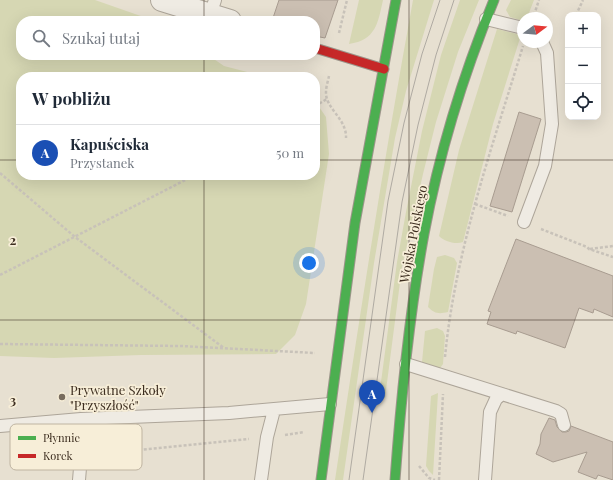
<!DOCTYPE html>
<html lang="pl">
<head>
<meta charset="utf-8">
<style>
	:root { --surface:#fff; --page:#f2f2f3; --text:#1f2937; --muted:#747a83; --line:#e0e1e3; --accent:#111827 }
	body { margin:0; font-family:"Playfair Display",serif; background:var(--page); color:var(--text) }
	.controls { position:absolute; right:12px; top:12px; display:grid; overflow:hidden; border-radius:8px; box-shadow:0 4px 16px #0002 }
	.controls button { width:36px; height:36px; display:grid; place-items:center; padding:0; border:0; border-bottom:1px solid var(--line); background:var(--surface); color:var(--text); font:20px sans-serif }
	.compass { position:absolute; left:517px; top:12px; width:36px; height:36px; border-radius:50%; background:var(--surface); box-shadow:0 4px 16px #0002; rotate:74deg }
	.you { position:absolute; left:309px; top:263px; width:14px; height:14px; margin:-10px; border:3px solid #fff; border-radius:50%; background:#1a73e8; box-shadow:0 0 0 6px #1a73e833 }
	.badge { display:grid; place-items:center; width:26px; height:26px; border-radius:50%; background:var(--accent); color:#fff; font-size:13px; font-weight:700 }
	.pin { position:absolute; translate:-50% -33px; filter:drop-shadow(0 1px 2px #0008) }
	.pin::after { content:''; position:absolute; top:21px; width:14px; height:12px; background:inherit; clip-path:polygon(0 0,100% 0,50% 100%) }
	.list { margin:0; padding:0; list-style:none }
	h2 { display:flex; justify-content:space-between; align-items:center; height:52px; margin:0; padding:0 16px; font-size:17px }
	h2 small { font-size:13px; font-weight:400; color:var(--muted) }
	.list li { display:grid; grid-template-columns:26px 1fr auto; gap:12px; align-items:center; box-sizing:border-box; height:56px; padding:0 16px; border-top:1px solid var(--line) }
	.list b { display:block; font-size:15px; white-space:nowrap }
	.list p { margin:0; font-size:13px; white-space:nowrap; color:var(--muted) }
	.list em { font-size:13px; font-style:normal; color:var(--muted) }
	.icon { flex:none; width:22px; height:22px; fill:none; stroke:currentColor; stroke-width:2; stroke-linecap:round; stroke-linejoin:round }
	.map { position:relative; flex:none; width:613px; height:480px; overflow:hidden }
	.search { position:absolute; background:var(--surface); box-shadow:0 4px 16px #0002; left:16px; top:16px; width:304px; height:44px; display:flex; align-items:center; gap:10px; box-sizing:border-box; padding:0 14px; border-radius:16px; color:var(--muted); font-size:15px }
	.panel { position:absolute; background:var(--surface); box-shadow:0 4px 16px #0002; left:16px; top:72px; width:304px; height:108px; border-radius:16px }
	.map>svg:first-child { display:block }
	.green { fill:#d6d7b3 }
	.building { fill:#cbbfb2; stroke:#a89c90 }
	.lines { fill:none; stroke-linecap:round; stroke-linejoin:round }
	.lane-casing { stroke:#ada599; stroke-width:14 }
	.street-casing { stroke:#ada599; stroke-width:24 }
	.fast-casing { stroke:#9c958a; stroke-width:11 }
	.jam-casing { stroke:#9c958a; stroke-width:11 }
	.path { stroke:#c8c2b9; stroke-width:2.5; stroke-dasharray:3 2; stroke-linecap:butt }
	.lane { stroke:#efebe3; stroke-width:12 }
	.street { stroke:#efebe3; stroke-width:22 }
	.fast { stroke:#4caf50; stroke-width:9 }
	.jam { stroke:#c62828; stroke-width:9 }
	.tram { stroke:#afaaa2; stroke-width:1 }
	.grid { fill:none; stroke:#3d2e20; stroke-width:1; stroke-opacity:0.55 }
	.poi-dot { fill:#786c5e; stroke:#f7eed8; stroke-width:1.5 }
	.labels { text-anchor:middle; stroke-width:3.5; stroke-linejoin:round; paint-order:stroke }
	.street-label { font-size:13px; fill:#3d2e20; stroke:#f7eed8 }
	.poi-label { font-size:13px; fill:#3d2e20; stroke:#f7eed8; text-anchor:start }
	.key { fill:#f7eed8; stroke:#bfb4a1; stroke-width:1 }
	.key-label { font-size:11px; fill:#3d2e20 }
	.grid-label { font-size:13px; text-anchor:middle; font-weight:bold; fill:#3d2e20; stroke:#f7eed8; stroke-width:3.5; stroke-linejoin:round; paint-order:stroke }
</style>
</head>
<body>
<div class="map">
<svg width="613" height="480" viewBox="0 0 613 480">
	<rect width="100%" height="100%" fill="#e7e0d1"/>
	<path class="green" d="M0,0H95L155,21H21V55H208L224,66L267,77H21V175H315V101L326,117L329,154L306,304L295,335L276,354L141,355L54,358L0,356Z
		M359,0H383C378,23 376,40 349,44Z
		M413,0H434L406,91L395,138L374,263L343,480H335C359,320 384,159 413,0Z
		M460,0H479L458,52L436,122L423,174L402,267L385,398L379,397L397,262L406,212L422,131L441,55Z
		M511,0H534L527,18H523V21L510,17L506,10Z
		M497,29L521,35L493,124L463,242C455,245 444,241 439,236L459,150Z
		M445,255L454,258L457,263L448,312C439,314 435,314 428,307L434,269L437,257Z
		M437,328L443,331L445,336L443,364L440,368L435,370L424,366L422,362L425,331Z
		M438,393L433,475L429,471L426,466L431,396Z"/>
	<path class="building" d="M279,0H338L325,38L315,36V21H272Z
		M519,112L541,119L512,212L490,206Z
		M516,239L613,276V317L594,309L593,313L579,308L565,348L517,331L516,334L487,324L491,312L488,311Z
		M549,418L555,420L557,427L562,432H566L569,431L571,426L613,442V480L598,475L596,479L578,472L587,452L553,462L536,454L540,444L541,434Z"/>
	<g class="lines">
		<defs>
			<path id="lane" d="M210,15L215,0
				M486,19L523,28
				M524,222L545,166L552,124L547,53L542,42
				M406,364L556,411L561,414L564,425
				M0,426L81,419L229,413L330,404
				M79,480L81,456V419
				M261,480L267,437L274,410
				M485,480L490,412L496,399L502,394"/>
			<path id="street" d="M162,0L230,21"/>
			<path id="fast" d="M321,480L355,223L396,0
				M395,480C401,398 409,315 424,234C439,154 463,75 494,0"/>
			<path id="jam" d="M315,48L384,69"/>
		</defs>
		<use href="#lane" class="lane-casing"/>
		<use href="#street" class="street-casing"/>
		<use href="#fast" class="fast-casing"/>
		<use href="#jam" class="jam-casing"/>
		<path class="path" d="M534,15L539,0
			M576,15L583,0
			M339,33L347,0
			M567,35L568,32
			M329,76C328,81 326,87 326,92C325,108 347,119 346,138
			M315,106L327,99
			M0,173L75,237L224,348
			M475,204L508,216
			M541,229L587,247L589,249L613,257
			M590,249L613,246
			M0,275L195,175
			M0,344L181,346L315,353
			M445,357C455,251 492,148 523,46
			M285,435L304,432
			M99,454L249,439
			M419,466L429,478L435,480
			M439,480L443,394"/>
		<use href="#lane" class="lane"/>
		<use href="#street" class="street"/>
		<use href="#fast" class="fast"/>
		<use href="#jam" class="jam"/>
		<path class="tram" d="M349,480L388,201L404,123L422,54L440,0
			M363,480L402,202L418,125L436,55L454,0"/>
	</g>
	<path class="grid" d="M204,0V21M409,0V480M204,55V77M0,160H21M315,160H613M204,175V480M0,320H613"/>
	<circle class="poi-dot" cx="62" cy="397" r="4"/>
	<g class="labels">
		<g class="street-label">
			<text transform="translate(413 234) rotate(-79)" y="5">Wojska Polskiego</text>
		</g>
		<g class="poi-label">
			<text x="70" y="395">Prywatne Szkoły<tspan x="70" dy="15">"Przyszłość"</tspan></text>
		</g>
	</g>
	<rect x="10" y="424" width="132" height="46" rx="6" class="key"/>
	<rect x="18" y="436" width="18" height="4" fill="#4caf50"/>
	<rect x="18" y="454" width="18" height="4" fill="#c62828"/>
	<g class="key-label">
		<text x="43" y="442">Płynnie</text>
		<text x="43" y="460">Korek</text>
	</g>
	<g class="grid-label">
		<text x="13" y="245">2</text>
		<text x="13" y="405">3</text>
	</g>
</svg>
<div class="controls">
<button>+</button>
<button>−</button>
<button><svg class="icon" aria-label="locate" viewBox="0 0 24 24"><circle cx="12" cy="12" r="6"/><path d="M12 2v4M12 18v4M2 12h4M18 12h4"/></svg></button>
</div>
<svg class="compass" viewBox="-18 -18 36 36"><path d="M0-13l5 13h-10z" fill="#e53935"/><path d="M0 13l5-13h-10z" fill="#747a83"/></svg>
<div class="you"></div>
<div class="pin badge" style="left:372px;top:413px;background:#1a4fb4">A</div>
<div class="search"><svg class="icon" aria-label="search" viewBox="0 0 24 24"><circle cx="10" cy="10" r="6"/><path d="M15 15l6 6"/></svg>Szukaj tutaj</div>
<section class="panel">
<h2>W pobliżu<small></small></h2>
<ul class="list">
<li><span class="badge" style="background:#1a4fb4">A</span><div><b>Kapuściska</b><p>Przystanek</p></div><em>50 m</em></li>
</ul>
</section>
</div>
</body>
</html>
